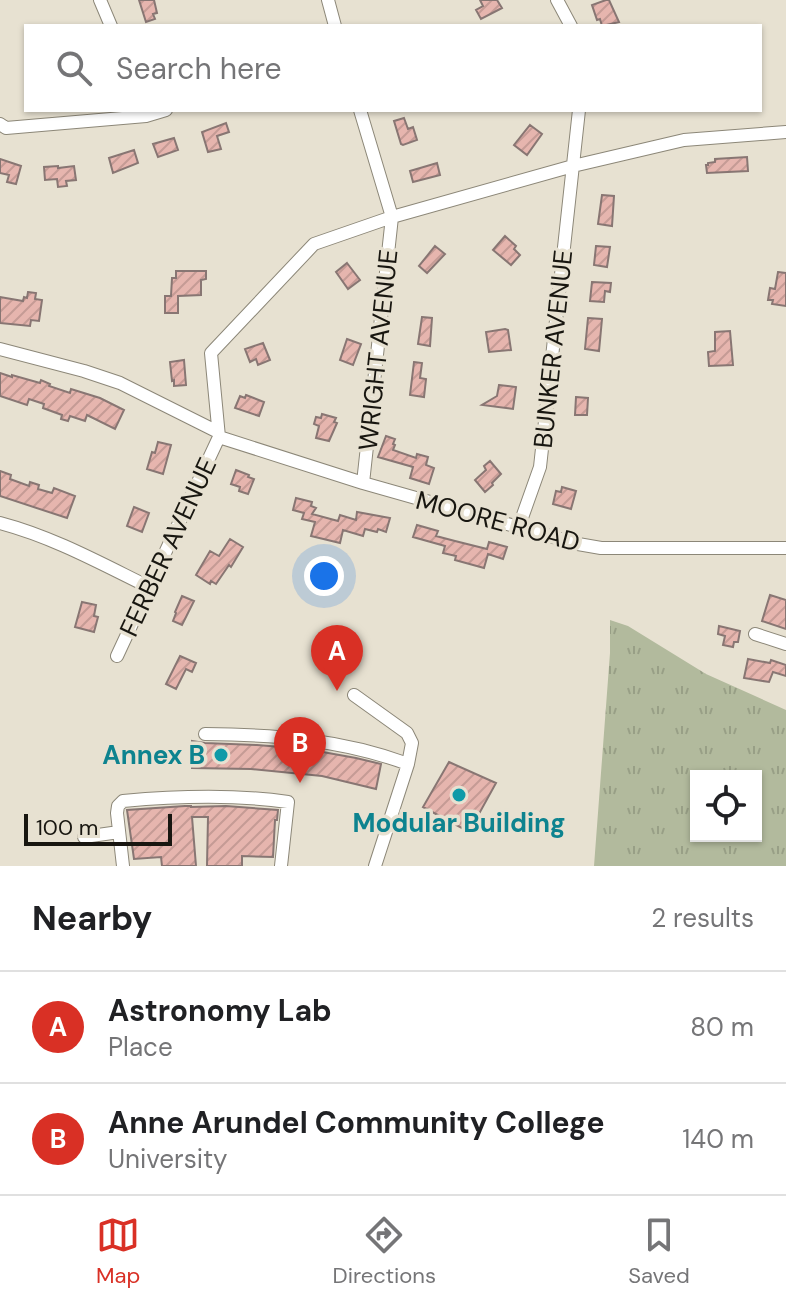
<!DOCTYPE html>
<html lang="en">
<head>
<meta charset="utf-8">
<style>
	:root { --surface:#fff; --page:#f2f2f2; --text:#202124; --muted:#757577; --line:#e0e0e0; --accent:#d93025 }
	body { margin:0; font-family:"DM Sans",sans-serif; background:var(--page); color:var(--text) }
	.controls { position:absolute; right:24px; bottom:24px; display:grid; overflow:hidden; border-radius:0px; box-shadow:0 2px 6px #0004 }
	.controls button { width:72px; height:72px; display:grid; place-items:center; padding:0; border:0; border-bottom:2px solid var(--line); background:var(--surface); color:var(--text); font:40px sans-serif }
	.scale { position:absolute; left:24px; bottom:20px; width:148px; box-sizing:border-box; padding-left:8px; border:4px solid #181610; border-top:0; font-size:22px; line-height:28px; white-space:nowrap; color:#181610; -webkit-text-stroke:6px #e7e1d1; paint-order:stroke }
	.you { position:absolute; left:324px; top:576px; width:28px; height:28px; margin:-20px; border:6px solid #fff; border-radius:50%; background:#1a73e8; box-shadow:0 0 0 12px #1a73e833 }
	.badge { display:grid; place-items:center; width:52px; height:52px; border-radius:50%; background:var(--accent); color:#fff; font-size:26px; font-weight:700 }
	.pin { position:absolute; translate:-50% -66px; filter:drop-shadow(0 2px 4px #0008) }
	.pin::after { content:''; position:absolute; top:42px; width:28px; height:24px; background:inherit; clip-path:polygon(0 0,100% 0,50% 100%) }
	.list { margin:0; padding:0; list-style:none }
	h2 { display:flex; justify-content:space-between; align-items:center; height:104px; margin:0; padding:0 32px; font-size:34px }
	h2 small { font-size:26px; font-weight:400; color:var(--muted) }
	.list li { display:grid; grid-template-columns:52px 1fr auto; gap:24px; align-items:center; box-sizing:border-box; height:112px; padding:0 32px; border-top:2px solid var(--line) }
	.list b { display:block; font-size:30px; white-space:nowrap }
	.list p { margin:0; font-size:26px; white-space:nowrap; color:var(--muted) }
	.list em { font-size:26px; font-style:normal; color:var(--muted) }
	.icon { flex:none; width:44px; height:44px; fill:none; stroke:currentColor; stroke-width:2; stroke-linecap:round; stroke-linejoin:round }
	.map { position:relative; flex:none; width:786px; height:866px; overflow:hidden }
	.search { position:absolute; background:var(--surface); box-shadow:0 2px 6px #0004; left:24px; right:24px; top:24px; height:88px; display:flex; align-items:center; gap:20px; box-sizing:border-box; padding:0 28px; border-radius:0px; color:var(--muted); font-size:30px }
	.sheet { height:328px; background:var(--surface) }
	nav { display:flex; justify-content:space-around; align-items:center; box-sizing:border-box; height:112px; border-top:2px solid var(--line); background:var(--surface); font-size:22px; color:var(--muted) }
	nav a { display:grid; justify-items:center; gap:4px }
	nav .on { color:var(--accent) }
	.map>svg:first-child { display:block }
	.grass { fill:url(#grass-tufts); fill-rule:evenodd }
	.building { fill:url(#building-hatch); stroke:#887673; stroke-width:2 }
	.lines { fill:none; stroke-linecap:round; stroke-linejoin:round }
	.minor-casing { stroke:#8c8778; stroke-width:14 }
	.minor { stroke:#fff; stroke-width:12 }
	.culture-dot { fill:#0f9aa8; stroke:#e7e1d1; stroke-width:3 }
	.labels { text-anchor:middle; stroke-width:7; stroke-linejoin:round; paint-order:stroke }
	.street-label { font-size:26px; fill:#181610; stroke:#e7e1d1 }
	.culture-label { font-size:26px; font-weight:bold; fill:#0d838f; stroke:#e7e1d1; text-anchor:end }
</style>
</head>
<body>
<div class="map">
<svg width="786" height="866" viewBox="0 0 786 866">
	<defs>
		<pattern id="grass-tufts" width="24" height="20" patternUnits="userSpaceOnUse" patternTransform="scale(2)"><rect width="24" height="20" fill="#b2ba9d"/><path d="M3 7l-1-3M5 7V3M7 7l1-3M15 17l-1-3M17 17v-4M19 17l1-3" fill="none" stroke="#989f86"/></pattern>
		<pattern id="building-hatch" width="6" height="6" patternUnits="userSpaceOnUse" patternTransform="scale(2)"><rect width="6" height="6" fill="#e6b5ae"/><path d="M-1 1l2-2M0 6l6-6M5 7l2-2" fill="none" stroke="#c59b95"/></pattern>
	</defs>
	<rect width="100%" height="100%" fill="#e7e1d1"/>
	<path class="grass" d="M610,620L628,626L706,674L786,710V866H594L610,653ZM696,776H756V836H696Z"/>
	<path class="building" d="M139,0H154L157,13L153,14L155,19L146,22Z
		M480,0H497L502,8L481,19L476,10L483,6Z
		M606,0H609L619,22L602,26L600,19L597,20L592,5Z
		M404,118L408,129L413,127L417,140L403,145L401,144L394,121Z
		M226,123L229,132L217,136L221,149L208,152L202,132Z
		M530,125L542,134L527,155L514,145Z
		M174,138L178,150L158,157L153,144Z
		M134,150L138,163L113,173L109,158Z
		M747,157L748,171L707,173L706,165H708V163L715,162V159Z
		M0,159L21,166L16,184L7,182L9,175L0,173Z
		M437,163L440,175L413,182L410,171Z
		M58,166V168L74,166L76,180L66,181L67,186L58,187L57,179L45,180L44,167Z
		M602,195L614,196L612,226L598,224Z
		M505,236L516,246L514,249L520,255L511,265L493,250Z
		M435,246L445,254L427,273L419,266Z
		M596,246L610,247L607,267L594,265Z
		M347,263L360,280L348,289L336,272Z
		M176,271H206V279L201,280V295L178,296V313H165V296H171L172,278H176Z
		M778,272L786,273V306L772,304L773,300H768L770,288L775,289Z
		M592,282L611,283L610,292L605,291L604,302L590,301Z
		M28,292L36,293L35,299L42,300L39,321L31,320L30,326L0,323V297L23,301L24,297L27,298Z
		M422,317L432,318L430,346L418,344Z
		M588,318L602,319L599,351L585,349Z
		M505,329L508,330L511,350L489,352L486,332Z
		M730,331L733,365L709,366L708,352L715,351V332Z
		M347,339L361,344L353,365L340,360Z
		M263,343L270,360L258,365L256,359L250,362L245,349Z
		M184,360L186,385L174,386V380L172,381L170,362Z
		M414,362L422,363L420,378L426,379L424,397L410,395Z
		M0,373L12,377V375L40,383L41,380L50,384L49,386L70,393L71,389L100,398L124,410L115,429L87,415L85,421L70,416L68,421L61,419L62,415L43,408L44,404L29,399L27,405L0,396Z
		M499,385L516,387L513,409L482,405L497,396Z
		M246,395L264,402L259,416L235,408L240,396L245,398Z
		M576,397L588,398L587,415H575Z
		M322,414L336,418L334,422L337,423L329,441L316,438L319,426L314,424L316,417L321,418Z
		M386,436L395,439L393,444L395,445L393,450L416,458L417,454L428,457L426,465L434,468L429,484L410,478L413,467L378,457Z
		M158,442L171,445L163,474L147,469L152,452L155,453Z
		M490,461L501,474L492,483L493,485L485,492L475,480L486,470L484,466Z
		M236,470L249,475L248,477L254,479L248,494L239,491L240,487L231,484Z
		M0,471L11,475L10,479L29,486L30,482L39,485L38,489L52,493L54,488L75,496L67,518L0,496Z
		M562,487L576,491L571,509L553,504L556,491L561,492Z
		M296,498L312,502L311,506L316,508L312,514L338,521L340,515L356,520L357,512L390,518L386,532L378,529L377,532L365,529L363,536L343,530L340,543L311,536L315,522L302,519L304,513L293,510Z
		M134,507L149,513L142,532L127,526Z
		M417,525L438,531L436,536L455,541L487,549L489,542L507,547L503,559L488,554L484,568L455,560L456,556L443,553L445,546L413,537Z
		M230,539L243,547L231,567L229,565L216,584L211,581L210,584L196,575L210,551L219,556Z
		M770,595L786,600V629L762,621Z
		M182,596L194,601L182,625L173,621L176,613L175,612Z
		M82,602L96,605L94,616L98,617L94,632L75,627Z
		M719,626L740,631L738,642H734L733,647L723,645L725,636L718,634Z
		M180,656L196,663L192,672L186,669L176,689L166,684Z
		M748,659L770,663L771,660L786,665V676L773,672L769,682L744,678Z
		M192,741L205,743L257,745L306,749L356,758L381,764L376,789L322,776L251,769L192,768Z
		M449,762L496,783L469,832L423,807Z
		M185,806H191V807L226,806L278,810L277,820H275L273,857L242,856V866H207L208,817H192L196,866H162L161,857L134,859L127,810Z"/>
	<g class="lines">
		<defs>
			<path id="minor" d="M100,0L111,26
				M328,0L335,26
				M557,0L571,26
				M360,110L392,217L363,483
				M0,124L6,128L146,116L166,110
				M0,349L84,371L120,383L218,432
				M219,437L363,483L578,544L601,548H786
				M0,523C53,537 100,563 149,587
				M518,529L540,467L579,110
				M755,634L786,644
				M117,656L219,437L211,353L314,244L392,217L573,166L684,140L786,132
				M354,695L407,733L412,743L408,764
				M205,734C276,735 340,739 408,764L375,866
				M84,837L119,832
				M123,866L117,813L118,806L123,801C178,796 233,794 288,802L281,866"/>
		</defs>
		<use href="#minor" class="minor-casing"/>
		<use href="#minor" class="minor"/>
	</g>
	<g class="culture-dot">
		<circle cx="221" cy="755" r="8"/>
		<circle cx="459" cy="795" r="8"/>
	</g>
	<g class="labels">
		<g class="street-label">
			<text transform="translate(553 349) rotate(-84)" y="9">BUNKER AVENUE</text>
			<text transform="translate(378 350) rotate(-84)" y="9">WRIGHT AVENUE</text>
			<text transform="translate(498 521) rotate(15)" y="9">MOORE ROAD</text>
			<text transform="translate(168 547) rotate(-65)" y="9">FERBER AVENUE</text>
		</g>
		<g class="culture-label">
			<text x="205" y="764">Annex B</text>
			<text x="459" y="832" text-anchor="middle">Modular Building</text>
		</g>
	</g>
</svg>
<div class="controls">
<button><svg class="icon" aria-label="locate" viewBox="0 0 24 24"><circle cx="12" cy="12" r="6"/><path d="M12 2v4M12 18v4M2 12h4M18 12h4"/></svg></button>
</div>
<div class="scale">100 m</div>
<div class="you"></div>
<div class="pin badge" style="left:337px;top:691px">A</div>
<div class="pin badge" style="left:300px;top:783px">B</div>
<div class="search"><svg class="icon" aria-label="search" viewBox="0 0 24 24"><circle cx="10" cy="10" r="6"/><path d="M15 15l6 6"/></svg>Search here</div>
</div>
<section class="sheet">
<h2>Nearby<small>2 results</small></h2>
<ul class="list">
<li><span class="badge">A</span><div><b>Astronomy Lab</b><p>Place</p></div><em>80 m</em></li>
<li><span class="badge">B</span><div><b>Anne Arundel Community College</b><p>University</p></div><em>140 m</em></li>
</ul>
</section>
<nav>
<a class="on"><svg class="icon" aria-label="map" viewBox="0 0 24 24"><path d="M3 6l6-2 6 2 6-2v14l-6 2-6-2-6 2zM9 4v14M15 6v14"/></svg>Map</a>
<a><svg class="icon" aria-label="directions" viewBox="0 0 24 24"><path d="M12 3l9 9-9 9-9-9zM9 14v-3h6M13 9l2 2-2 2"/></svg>Directions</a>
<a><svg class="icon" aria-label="saved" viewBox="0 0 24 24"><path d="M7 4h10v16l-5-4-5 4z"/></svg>Saved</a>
</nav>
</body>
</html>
